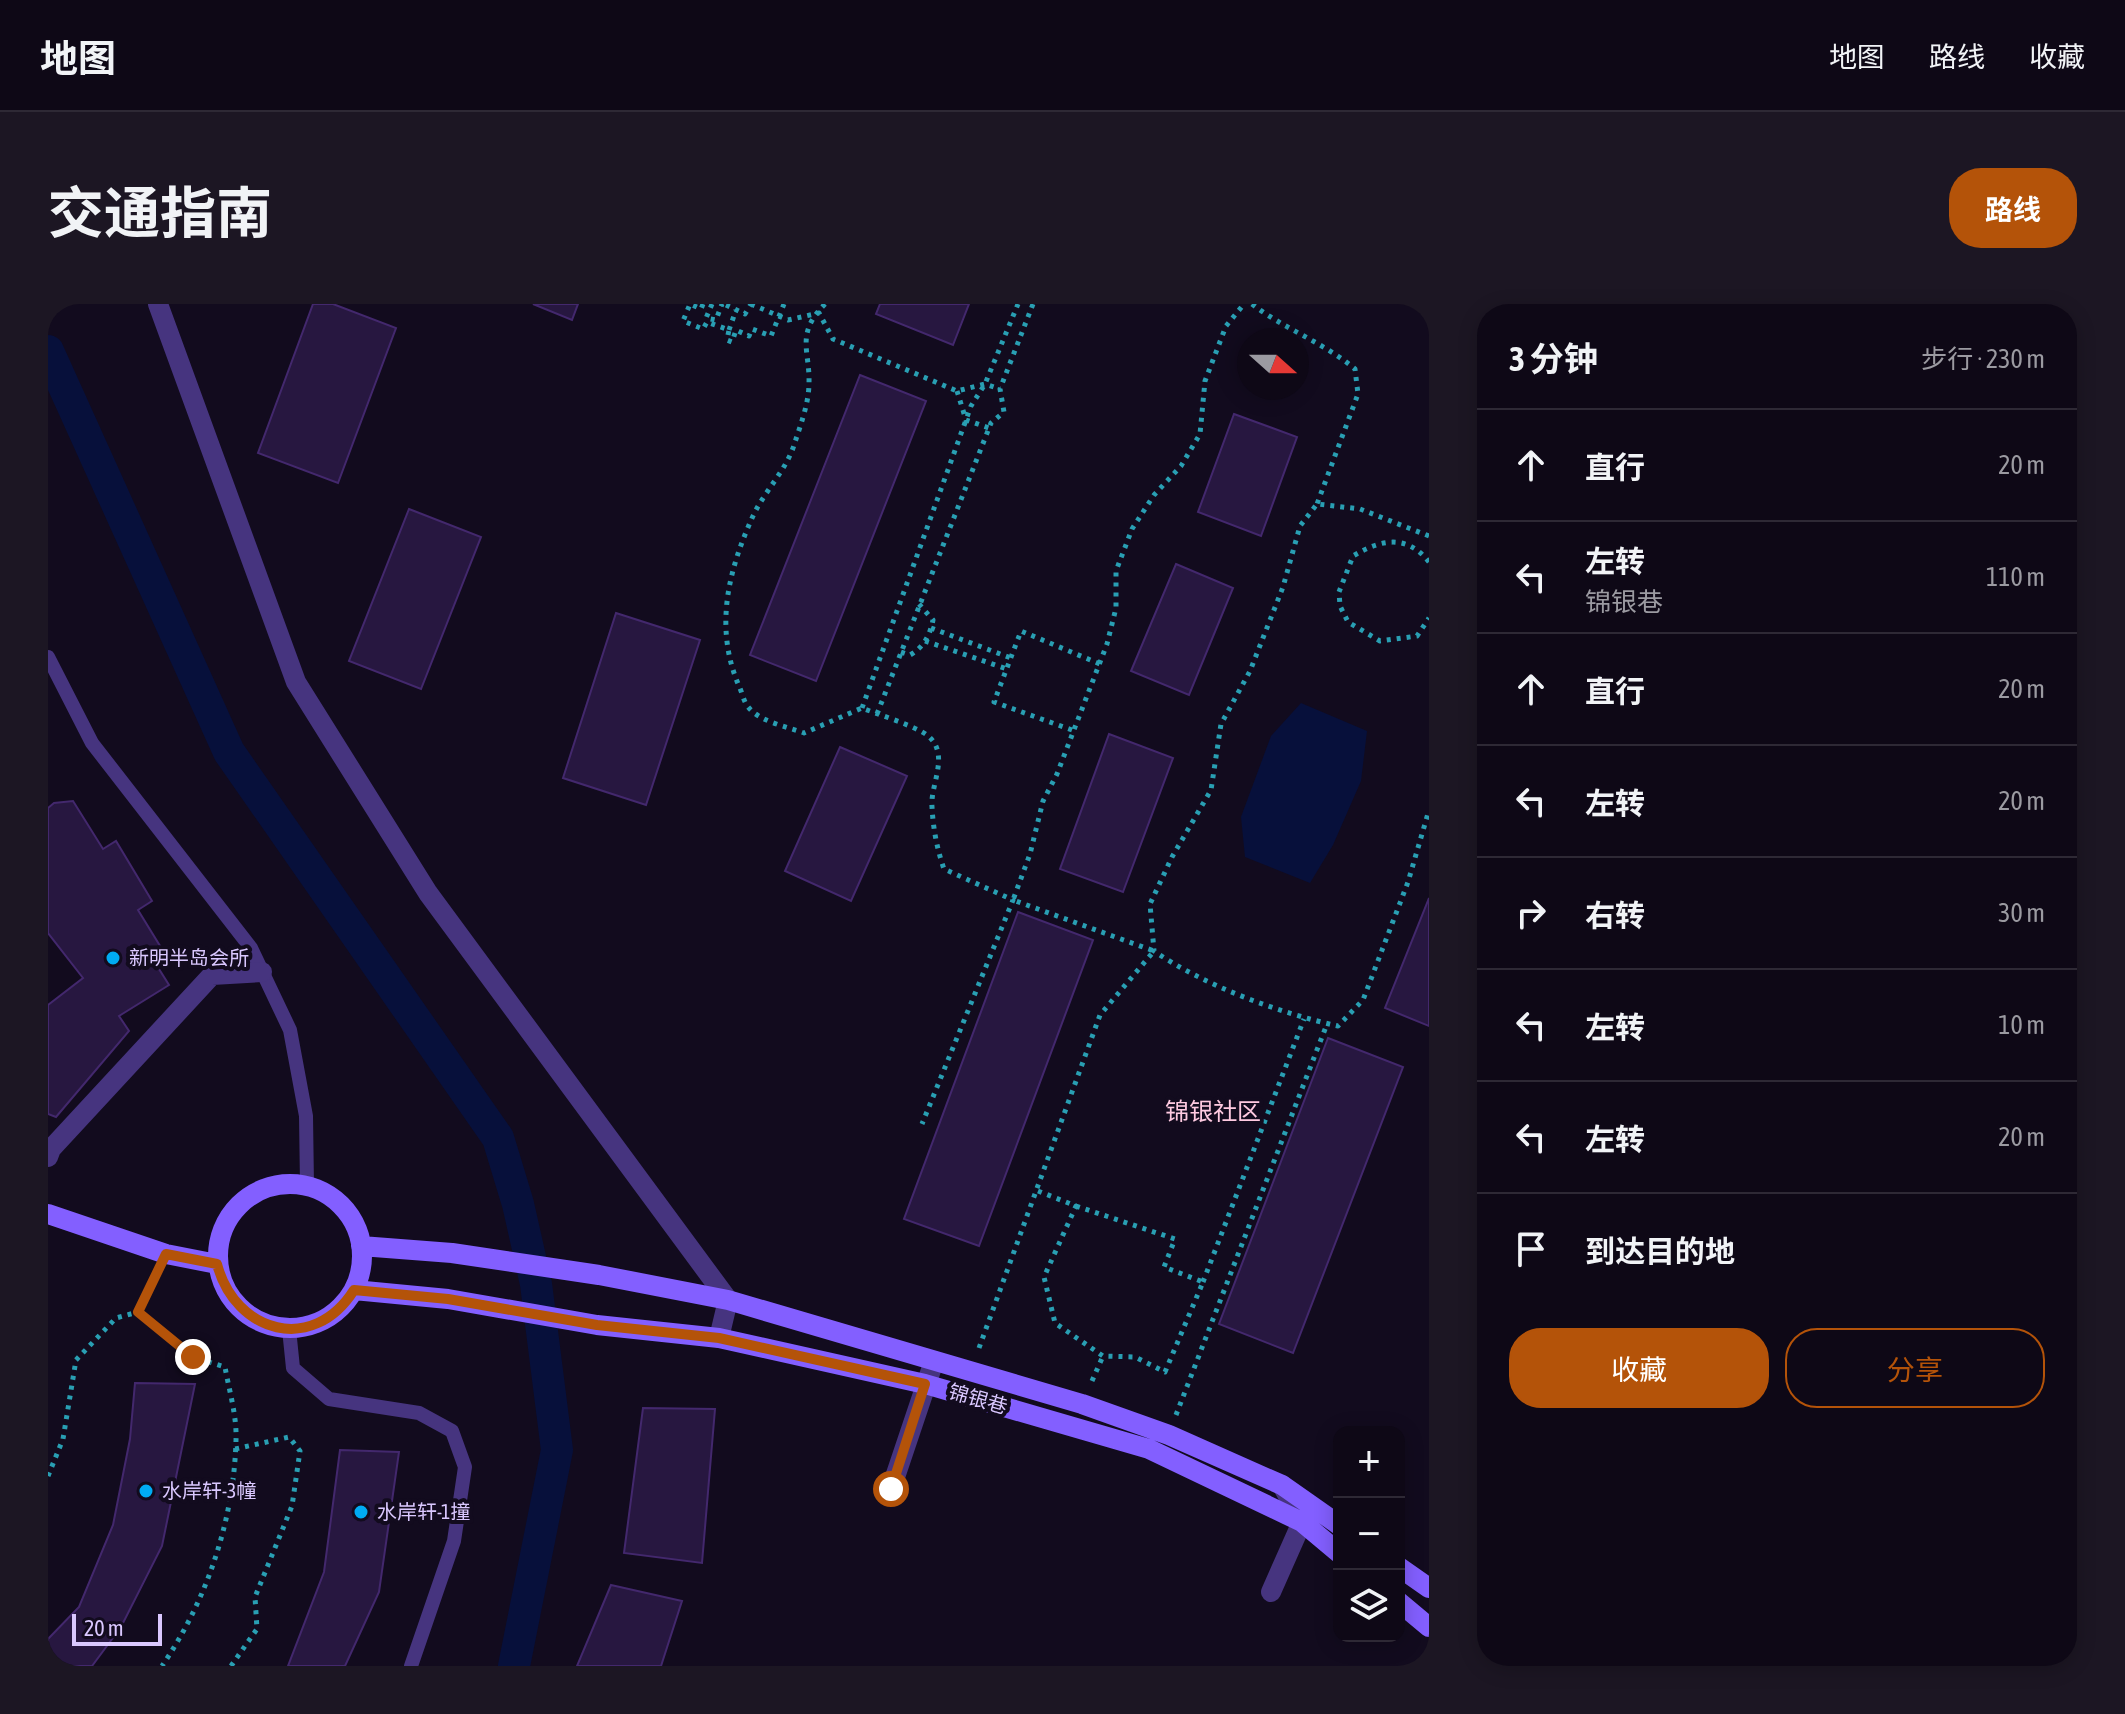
<!DOCTYPE html>
<html lang="zh">
<head>
<meta charset="utf-8">
<style>
	:root { --surface:#0e0816; --page:#1c1623; --text:#f1f3f6; --muted:#9b9aa1; --line:#2e2935; --accent:#b45309 }
	body { margin:0; font-family:"Asap Condensed","Noto Sans SC",sans-serif; background:var(--page); color:var(--text) }
	.controls { position:absolute; right:24px; bottom:24px; display:grid; overflow:hidden; border-radius:16px; box-shadow:0 4px 20px #0003 }
	.controls button { width:72px; height:72px; display:grid; place-items:center; padding:0; border:0; border-bottom:2px solid var(--line); background:var(--surface); color:var(--text); font:40px sans-serif }
	.compass { position:absolute; left:1189px; top:24px; width:72px; height:72px; border-radius:50%; background:var(--surface); box-shadow:0 4px 20px #0003; rotate:111deg }
	.scale { position:absolute; left:24px; bottom:20px; width:90px; box-sizing:border-box; padding-left:8px; border:4px solid #dac8ff; border-top:0; font-size:22px; line-height:28px; white-space:nowrap; color:#dac8ff; -webkit-text-stroke:6px #120b1e; paint-order:stroke }
	.stop { position:absolute; width:24px; height:24px; margin:-18px; border:6px solid #b45309; border-radius:50%; background:#fff }
	.stop.end { background:#b45309; border-color:#fff; box-shadow:0 2px 8px #0008 }
	.list { margin:0; padding:0; list-style:none }
	h2 { display:flex; justify-content:space-between; align-items:center; height:104px; margin:0; padding:0 32px; font-size:34px }
	h2 small { font-size:26px; font-weight:400; color:var(--muted) }
	.list li { display:grid; grid-template-columns:52px 1fr auto; gap:24px; align-items:center; box-sizing:border-box; height:112px; padding:0 32px; border-top:2px solid var(--line) }
	.list b { display:block; font-size:30px; white-space:nowrap }
	.list p { margin:0; font-size:26px; white-space:nowrap; color:var(--muted) }
	.list em { font-size:26px; font-style:normal; color:var(--muted) }
	.actions { display:flex; gap:16px; padding:24px 32px }
	.actions a { flex:1; padding:18px 0; border:2px solid var(--accent); border-radius:32px; text-align:center; font-size:28px; color:var(--accent) }
	.actions .main { background:var(--accent); color:#fff }
	.icon { flex:none; width:44px; height:44px; fill:none; stroke:currentColor; stroke-width:2; stroke-linecap:round; stroke-linejoin:round }
	.map { position:relative; flex:none; width:1381px; height:1362px; overflow:hidden; border-radius:32px }
	header { display:flex; align-items:center; gap:48px; box-sizing:border-box; height:112px; padding:0 40px; background:var(--surface); border-bottom:2px solid var(--line) }
	header strong { font-size:38px }
	nav { display:flex; gap:44px; margin-inline-start:auto; font-size:28px }
	.intro { display:flex; align-items:center; justify-content:space-between; box-sizing:border-box; height:192px; padding:0 48px }
	h1 { margin:0; font-size:56px }
	.button { padding:20px 36px; border-radius:32px; background:var(--accent); color:#fff; font-size:28px; font-weight:700 }
	main { display:flex; gap:48px; padding:0 48px }
	aside { flex:1; background:var(--surface); border-radius:32px; box-shadow:0 4px 20px #0003 }
	.map>svg:first-child { display:block }
	.water { fill:#07103b }
	.lines { fill:none; stroke-linecap:round; stroke-linejoin:round }
	.canal { stroke:#07103b; stroke-width:32 }
	.building { fill:#271740; stroke:#43286d; stroke-width:2 }
	.path { stroke:#299fb3; stroke-width:5; stroke-dasharray:4 6; stroke-linecap:butt }
	.lane { stroke:#46347f; stroke-width:14 }
	.street { stroke:#46347f; stroke-width:20 }
	.secondary { stroke:#835fff; stroke-width:20 }
	.route { stroke:#b45309; stroke-width:10 }
	.poi-dot { fill:#00abf3; stroke:#120b1e; stroke-width:3 }
	.labels { text-anchor:middle; stroke-width:8; stroke-linejoin:round; paint-order:stroke }
	.poi-label { font-size:20px; fill:#dac8ff; stroke:#120b1e; text-anchor:start }
	.street-label { font-size:20px; fill:#dac8ff; stroke:#120b1e }
	.quarter-label { font-size:24px; fill:#ffcae1; stroke:#120b1e }
</style>
</head>
<body>
<header>
<strong>地图</strong>
<nav><a>地图</a><a>路线</a><a>收藏</a></nav>
</header>
<div class="intro"><h1>交通指南</h1><a class="button">路线</a></div>
<main>
<div class="map">
<svg width="1381" height="1362" viewBox="0 0 1381 1362">
	<rect width="100%" height="100%" fill="#120b1e"/>
	<path class="water" d="M1253,399L1319,427L1313,477L1285,541L1262,579L1197,553L1193,513L1223,432Z"/>
	<g class="lines">
		<path class="canal" d="M0,47L181,448L450,834L470,900L488,980L509,1146L466,1362"/>
	</g>
	<path class="building" d="M265,0H285L348,24L290,179L210,149Z
		M485,0H530L524,16Z
		M832,0H921L905,41L828,10Z
		M812,71L878,97L768,377L702,351Z
		M1186,110L1249,133L1213,232L1150,208Z
		M361,205L433,233L373,385L301,357Z
		M1128,260L1185,284L1141,391L1083,367Z
		M568,309L652,336L598,501L515,474Z
		M1061,430L1125,454L1075,588L1012,565Z
		M792,443L859,472L803,597L737,567Z
		M25,497L55,545L68,537L104,597L90,606L117,650L106,657L121,681L71,712L81,727L8,813L0,810V701L35,674L0,629V504L6,499Z
		M1381,594V722L1337,704Z
		M970,608L1045,636L931,942L856,915Z
		M1280,734L1355,763L1245,1049L1171,1020Z
		M87,1079L147,1080L114,1242L73,1323L44,1362H0V1335L31,1303L65,1221L82,1135Z
		M595,1104L667,1105L654,1259L576,1249Z
		M292,1146L351,1148L331,1288L297,1362H240L276,1268Z
		M563,1281L634,1297L613,1362H529Z"/>
	<g class="lines">
		<path class="path" d="M655,0L653,5L642,0L635,17L655,25L659,18L681,26L679,36L684,38L688,26L701,32L704,25L723,32L736,0
			M664,0L658,14L668,16L674,0L678,3
			M703,0L740,16L771,9L785,35L909,87L937,80L952,85
			M777,0C747,30 762,47 761,79C761,98 753,120 747,138C739,166 717,186 705,212C680,267 666,324 691,382C694,388 696,399 701,404C713,418 740,423 756,429L814,404C829,410 867,422 879,431C903,450 882,480 884,503C885,524 889,545 896,565L965,596L874,820
			M1204,0C1236,25 1275,38 1307,65L1310,90L1269,200
			M678,1L697,10L703,0
			M681,26L688,6
			M909,87L918,116L941,124
			M1381,232L1312,205L1269,200L1252,222L1235,283L1202,367L1173,420L1163,486L1124,553L1102,600L1106,647C1155,681 1231,709 1290,722L1315,696L1360,578L1381,506
			M1381,258C1359,230 1333,235 1305,252L1291,288L1292,302L1300,318L1332,337L1369,332L1381,314
			M883,324L963,354
			M877,337L959,365
			M853,348L862,351C876,343 882,331 885,316L871,300
			M814,404L923,102L937,80L970,0
			M829,410L943,119L956,108L952,85L985,0
			M1024,426L946,398L973,327L1052,360
			M990,887L1028,902
			M1028,902L1127,935L1116,963L1155,978L1117,1068L1087,1053L1055,1052L1007,1019L996,973Z
			M109,969L90,1008L145,1053L177,1063C181,1086 189,1112 188,1136C186,1216 159,1296 114,1362
			M1155,978L1256,715
			M931,1044L1052,711L1106,647L965,596L982,550L995,497L1009,470L1059,340L1068,304V267L1084,225L1106,191L1133,162L1152,130L1157,77L1178,22L1196,0
			M1044,1077L1055,1052
			M1128,1111L1279,720
			M0,1172L15,1135L28,1056L68,1014L90,1008
			M183,1362L209,1325L207,1293L244,1202L252,1147L241,1133L187,1145"/>
		<path class="lane" d="M0,353L44,439L203,644L242,726L258,812L259,881
			M241,1025L245,1064L281,1095L371,1109L404,1127L417,1163L406,1237L363,1362"/>
		<path class="street" d="M110,0L248,378L380,589L680,996L671,1034
			M0,853L3,845L164,671L214,668
			M843,1185L886,1057
			M1223,1288L1254,1218L1234,1181"/>
		<path class="secondary" d="M170 952a72 72 0 1 1 144 0a72 72 0 1 1-144 0Z
			M0,910L118,950L169,960
			M313,942L404,949L551,971L680,996L1034,1100L1121,1131L1234,1181L1291,1221
			M306,986L400,995L549,1021L671,1034L877,1080L1101,1145L1254,1218L1291,1249
			M1351,1263L1381,1284
			M1351,1298L1381,1323"/>
	</g>
	<g class="lines">
		<path class="route" d="M145,1053L90,1008L118,950L169,960C187,1029 265,1051 306,986L400,995L549,1021L671,1034L877,1080L843,1185"/>
	</g>
	<g class="poi-dot">
		<circle cx="65" cy="654" r="8"/>
		<circle cx="98" cy="1187" r="8"/>
		<circle cx="313" cy="1208" r="8"/>
	</g>
	<g class="labels">
		<g class="poi-label">
			<text x="81" y="661">新明半岛会所</text>
			<text x="114" y="1194">水岸轩-3幢</text>
			<text x="329" y="1215">水岸轩-1撞</text>
		</g>
		<g class="street-label">
			<text transform="translate(930 1095) rotate(16)" y="7">锦银巷</text>
		</g>
		<g class="quarter-label">
			<text x="1165" y="816">锦银社区</text>
		</g>
	</g>
</svg>
<div class="controls">
<button>+</button>
<button>−</button>
<button><svg class="icon" aria-label="layers" viewBox="0 0 24 24"><path d="M12 4l9 5-9 5-9-5zM3 14l9 5 9-5"/></svg></button>
</div>
<svg class="compass" viewBox="-18 -18 36 36"><path d="M0-13l5 13h-10z" fill="#e53935"/><path d="M0 13l5-13h-10z" fill="#9b9aa1"/></svg>
<div class="scale">20 m</div>
<div class="stop" style="left:843px;top:1185px"></div>
<div class="stop end" style="left:145px;top:1053px"></div>
</div>
<aside>
<h2>3 分钟<small>步行 · 230 m</small></h2>
<ul class="list">
<li><svg class="icon" aria-label="ahead" viewBox="0 0 24 24"><path d="M12 20V5M6 11l6-6 6 6"/></svg><div><b>直行</b></div><em>20 m</em></li>
<li><svg class="icon" aria-label="left" viewBox="0 0 24 24"><path d="M17 20v-9H6M10 6l-5 5 5 5"/></svg><div><b>左转</b><p>锦银巷</p></div><em>110 m</em></li>
<li><svg class="icon" aria-label="ahead" viewBox="0 0 24 24"><path d="M12 20V5M6 11l6-6 6 6"/></svg><div><b>直行</b></div><em>20 m</em></li>
<li><svg class="icon" aria-label="left" viewBox="0 0 24 24"><path d="M17 20v-9H6M10 6l-5 5 5 5"/></svg><div><b>左转</b></div><em>20 m</em></li>
<li><svg class="icon" aria-label="right" viewBox="0 0 24 24"><path d="M7 20v-9h11M14 6l5 5-5 5"/></svg><div><b>右转</b></div><em>30 m</em></li>
<li><svg class="icon" aria-label="left" viewBox="0 0 24 24"><path d="M17 20v-9H6M10 6l-5 5 5 5"/></svg><div><b>左转</b></div><em>10 m</em></li>
<li><svg class="icon" aria-label="left" viewBox="0 0 24 24"><path d="M17 20v-9H6M10 6l-5 5 5 5"/></svg><div><b>左转</b></div><em>20 m</em></li>
<li><svg class="icon" aria-label="arrive" viewBox="0 0 24 24"><path d="M6 21V4h12l-3 4 3 4H6"/></svg><div><b>到达目的地</b></div></li>
</ul>
<div class="actions"><a class="main">收藏</a><a>分享</a></div>
</aside>
</main>
</body>
</html>
